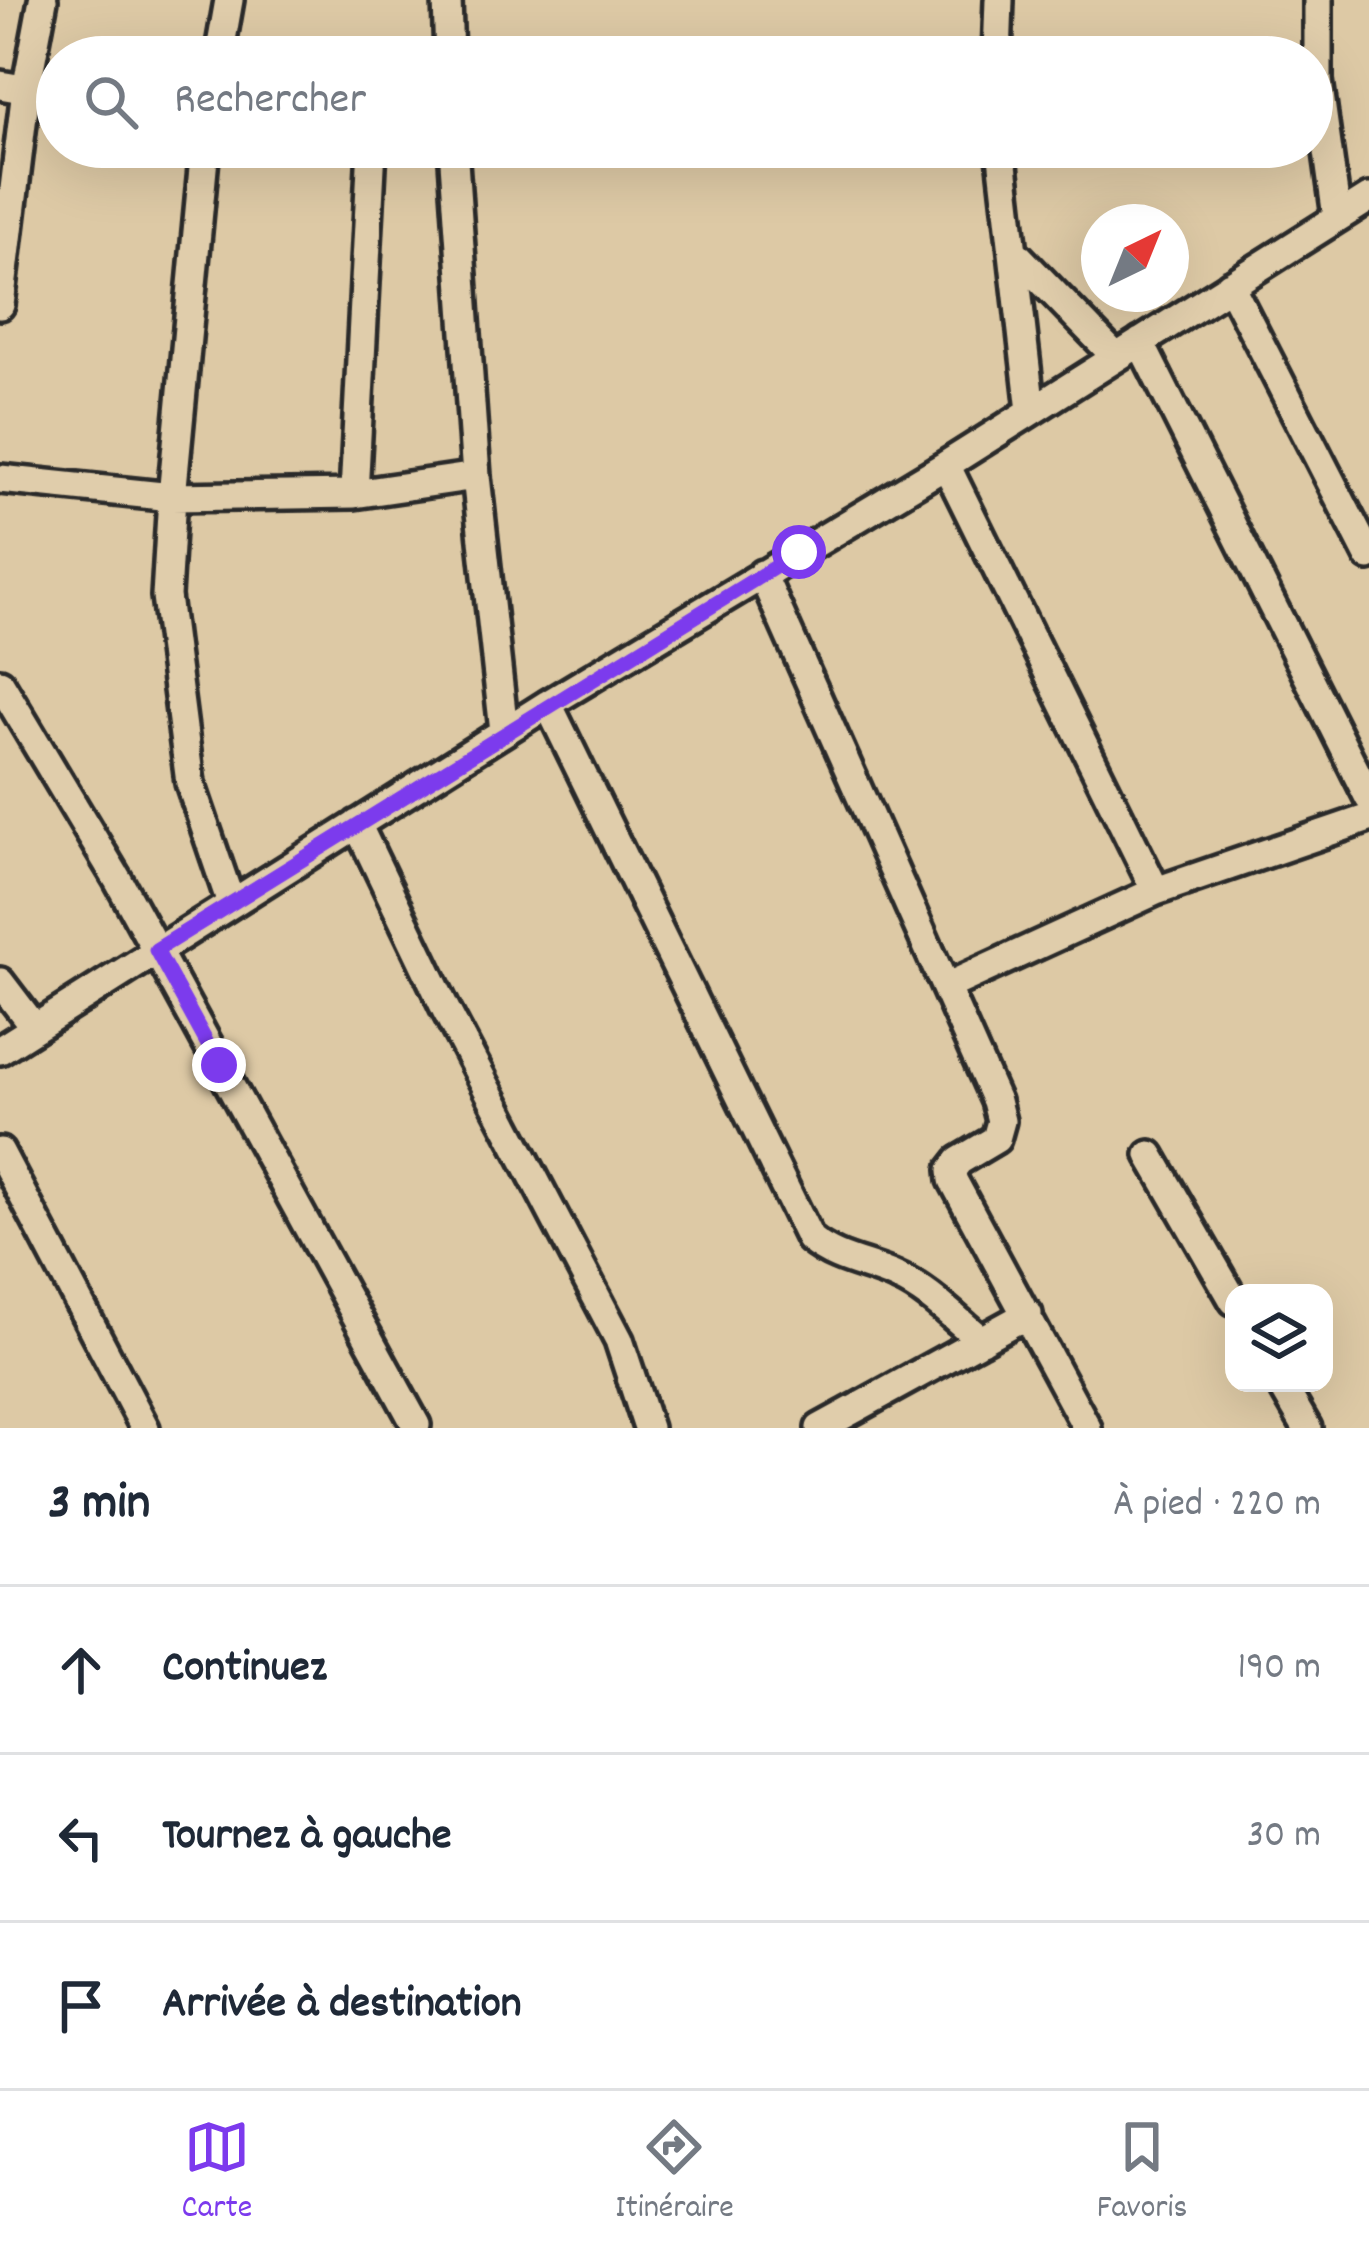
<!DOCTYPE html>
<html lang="fr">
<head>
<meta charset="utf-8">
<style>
	:root { --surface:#fff; --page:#f2f2f3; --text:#1f2937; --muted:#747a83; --line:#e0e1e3; --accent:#7c3aed }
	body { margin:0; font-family:Dekko,sans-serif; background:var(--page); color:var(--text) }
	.controls { position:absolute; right:36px; bottom:36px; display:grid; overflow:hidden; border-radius:24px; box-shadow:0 12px 48px #0002 }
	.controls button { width:108px; height:108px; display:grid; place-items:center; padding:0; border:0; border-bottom:3px solid var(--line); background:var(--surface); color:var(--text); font:60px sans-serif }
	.compass { position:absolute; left:1081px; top:204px; width:108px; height:108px; border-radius:50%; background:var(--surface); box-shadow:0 12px 48px #0002; rotate:43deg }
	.stop { position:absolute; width:36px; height:36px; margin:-27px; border:9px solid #7c3aed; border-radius:50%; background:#fff }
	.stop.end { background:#7c3aed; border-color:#fff; box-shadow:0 3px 12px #0008 }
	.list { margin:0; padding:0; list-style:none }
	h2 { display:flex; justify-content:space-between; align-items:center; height:156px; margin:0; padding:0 48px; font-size:51px }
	h2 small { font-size:39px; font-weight:400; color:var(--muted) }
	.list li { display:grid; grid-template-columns:78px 1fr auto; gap:36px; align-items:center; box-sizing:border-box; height:168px; padding:0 48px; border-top:3px solid var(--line) }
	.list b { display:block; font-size:45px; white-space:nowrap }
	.list em { font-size:39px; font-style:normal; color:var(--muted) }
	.icon { flex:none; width:66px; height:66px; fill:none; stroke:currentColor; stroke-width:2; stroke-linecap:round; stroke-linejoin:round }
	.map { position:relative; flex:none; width:1369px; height:1428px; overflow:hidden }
	.search { position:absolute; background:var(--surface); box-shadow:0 12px 48px #0002; left:36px; right:36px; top:36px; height:132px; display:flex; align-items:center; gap:30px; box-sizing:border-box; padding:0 42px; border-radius:66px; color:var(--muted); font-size:45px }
	.sheet { height:660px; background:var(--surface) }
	nav { display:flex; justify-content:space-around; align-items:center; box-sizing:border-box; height:168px; border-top:3px solid var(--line); background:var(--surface); font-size:33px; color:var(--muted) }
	nav a { display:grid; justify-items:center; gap:6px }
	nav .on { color:var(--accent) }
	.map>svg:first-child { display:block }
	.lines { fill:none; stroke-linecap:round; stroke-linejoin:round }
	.minor-casing { stroke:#2b2b2b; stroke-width:36 }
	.minor { stroke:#e0cdab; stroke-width:27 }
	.route { stroke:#7c3aed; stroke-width:15 }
</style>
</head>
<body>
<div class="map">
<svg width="1369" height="1428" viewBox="0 0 1369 1428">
	<rect width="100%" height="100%" fill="#ddc9a5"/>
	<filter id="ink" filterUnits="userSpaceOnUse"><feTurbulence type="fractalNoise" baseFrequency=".00833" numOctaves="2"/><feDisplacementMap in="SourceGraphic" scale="24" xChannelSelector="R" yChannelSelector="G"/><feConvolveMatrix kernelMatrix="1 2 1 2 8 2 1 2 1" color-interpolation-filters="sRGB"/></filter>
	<g filter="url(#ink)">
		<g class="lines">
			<defs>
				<path id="minor" d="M447,0L449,57
					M1318,0V80L1337,217
					M219,57L229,0
					M997,57L999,0
					M0,85L57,95
					M205,147L172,497L166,596L190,783L231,903
					M453,147L476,476L504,731
					M1001,147L1031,411
					M1013,251L1116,357
					M1230,285L1369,556
					M0,305L26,90L43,0
					M1140,342L1369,798
					M946,465L1156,891
					M0,479L172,497L354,494L476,476
					M354,494L372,147
					M762,574L996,1101L1001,1121L996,1139L959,1161L952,1170L953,1180L1087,1428
					M0,683L118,880L416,1425
					M548,704L810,1239C837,1261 866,1263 897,1277C928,1290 955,1319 981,1340
					M357,824L446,1010L619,1340L648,1428
					M0,982L35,1028
					M946,987L1156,891L1369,818
					M0,1050L548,704L946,465L1369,198
					M0,1152L145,1428
					M1150,1155L1234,1301
					M1281,1383L1307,1428
					M820,1428L1028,1314"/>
			</defs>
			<use href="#minor" class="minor-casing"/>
			<use href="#minor" class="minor"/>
		</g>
	</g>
	<g class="lines" filter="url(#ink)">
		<path class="route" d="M219,1065L156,950L799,552"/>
	</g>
</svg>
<div class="controls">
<button><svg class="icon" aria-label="layers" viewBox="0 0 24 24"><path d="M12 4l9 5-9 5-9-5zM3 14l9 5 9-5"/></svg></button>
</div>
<svg class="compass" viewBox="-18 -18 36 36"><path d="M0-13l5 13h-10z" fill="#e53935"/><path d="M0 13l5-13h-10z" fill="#747a83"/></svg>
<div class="stop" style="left:799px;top:552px"></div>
<div class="stop end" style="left:219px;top:1065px"></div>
<div class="search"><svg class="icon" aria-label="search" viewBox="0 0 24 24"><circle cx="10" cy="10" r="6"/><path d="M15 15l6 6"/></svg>Rechercher</div>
</div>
<section class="sheet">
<h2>3 min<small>À pied · 220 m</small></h2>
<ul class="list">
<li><svg class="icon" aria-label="ahead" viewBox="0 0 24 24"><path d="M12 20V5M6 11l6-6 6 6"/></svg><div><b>Continuez</b></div><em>190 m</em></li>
<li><svg class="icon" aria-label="left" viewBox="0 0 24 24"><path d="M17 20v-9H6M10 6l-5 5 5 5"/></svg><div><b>Tournez à gauche</b></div><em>30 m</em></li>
<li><svg class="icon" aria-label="arrive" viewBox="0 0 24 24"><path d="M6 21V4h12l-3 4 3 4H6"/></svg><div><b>Arrivée à destination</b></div></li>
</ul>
</section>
<nav>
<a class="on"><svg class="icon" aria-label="map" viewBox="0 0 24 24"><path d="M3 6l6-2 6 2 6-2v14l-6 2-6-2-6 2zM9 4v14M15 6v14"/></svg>Carte</a>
<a><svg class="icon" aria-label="directions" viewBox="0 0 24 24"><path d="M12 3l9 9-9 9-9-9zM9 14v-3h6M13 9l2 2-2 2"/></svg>Itinéraire</a>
<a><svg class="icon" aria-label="saved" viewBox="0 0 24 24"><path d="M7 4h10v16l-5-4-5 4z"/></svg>Favoris</a>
</nav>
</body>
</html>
